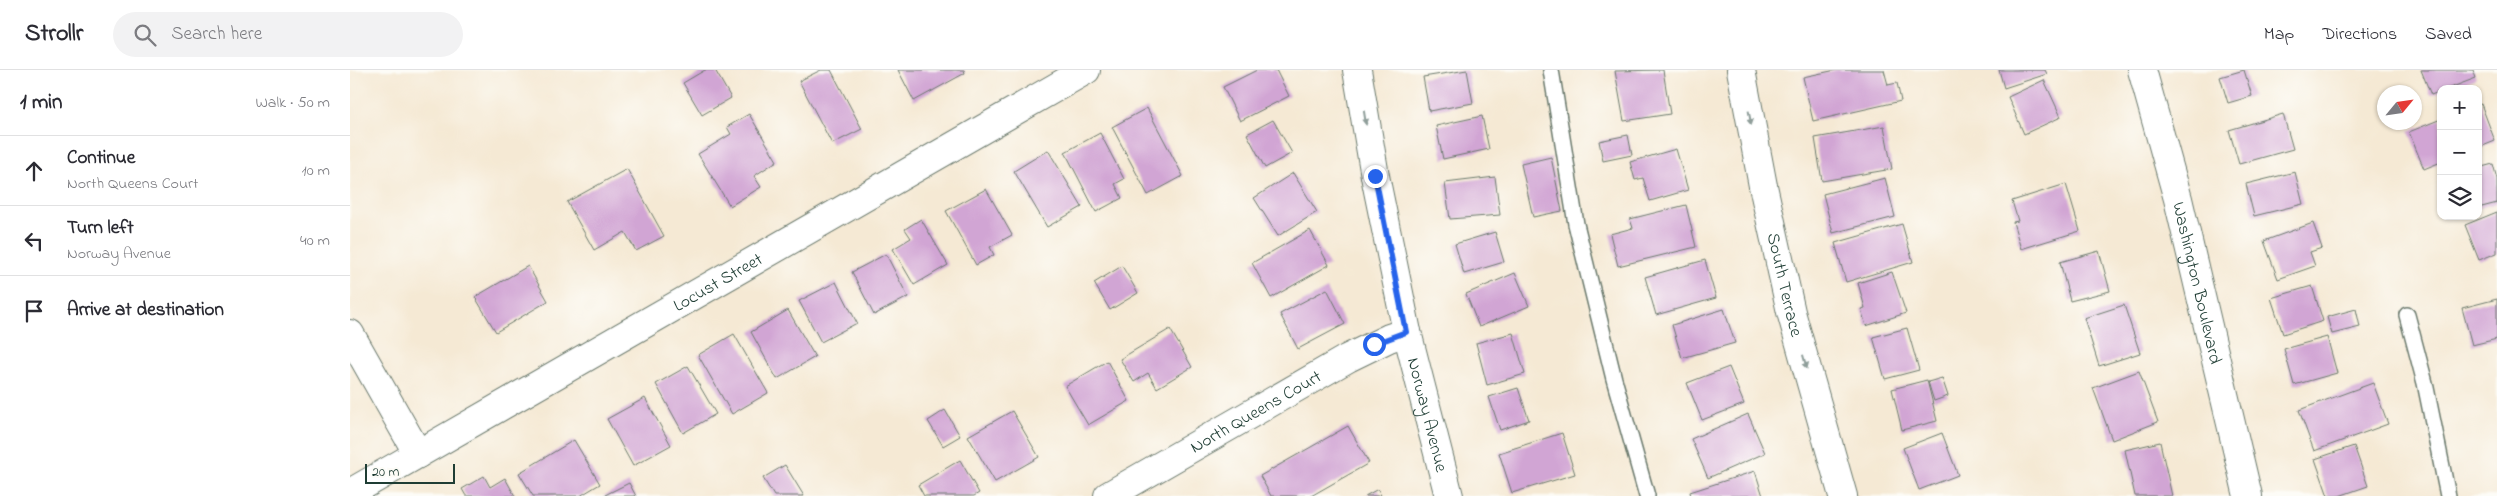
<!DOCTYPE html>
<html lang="en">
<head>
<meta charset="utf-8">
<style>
	:root { --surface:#fff; --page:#f2f2f3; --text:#2b2b33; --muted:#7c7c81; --line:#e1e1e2 }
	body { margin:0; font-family:"Indie Flower",sans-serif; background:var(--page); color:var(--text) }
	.controls { position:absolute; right:15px; top:15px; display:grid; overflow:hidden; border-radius:10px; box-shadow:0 1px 4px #0004 }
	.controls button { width:45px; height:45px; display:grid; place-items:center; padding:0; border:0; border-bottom:1px solid var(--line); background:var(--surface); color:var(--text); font:25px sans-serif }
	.compass { position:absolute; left:2027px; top:15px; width:45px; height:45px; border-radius:50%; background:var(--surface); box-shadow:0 1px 4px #0004; rotate:61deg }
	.scale { position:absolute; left:15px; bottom:12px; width:90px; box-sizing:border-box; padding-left:5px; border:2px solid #1f3d34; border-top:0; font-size:14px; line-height:18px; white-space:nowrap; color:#1f3d34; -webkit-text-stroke:4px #fdfcf7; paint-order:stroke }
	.stop { position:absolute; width:15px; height:15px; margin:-11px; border:4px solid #2563eb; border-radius:50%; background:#fff }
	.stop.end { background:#2563eb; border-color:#fff; box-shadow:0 1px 5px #0008 }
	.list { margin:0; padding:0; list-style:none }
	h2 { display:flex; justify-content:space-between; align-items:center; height:65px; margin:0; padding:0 20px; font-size:21px }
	h2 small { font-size:16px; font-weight:400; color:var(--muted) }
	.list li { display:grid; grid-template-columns:32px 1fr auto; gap:15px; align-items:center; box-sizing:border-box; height:70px; padding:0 20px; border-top:1px solid var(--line) }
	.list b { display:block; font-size:19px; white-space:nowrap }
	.list p { margin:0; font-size:16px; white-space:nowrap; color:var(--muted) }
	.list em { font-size:16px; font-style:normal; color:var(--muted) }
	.icon { flex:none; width:28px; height:28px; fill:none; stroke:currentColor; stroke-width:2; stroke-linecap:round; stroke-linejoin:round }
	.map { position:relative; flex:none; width:2147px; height:426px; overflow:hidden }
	header { display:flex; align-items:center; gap:30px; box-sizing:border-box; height:70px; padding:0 25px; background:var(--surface); border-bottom:1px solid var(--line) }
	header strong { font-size:24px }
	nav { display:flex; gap:28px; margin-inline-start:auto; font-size:18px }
	.search { width:350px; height:45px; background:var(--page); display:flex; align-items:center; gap:12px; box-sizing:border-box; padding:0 18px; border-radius:28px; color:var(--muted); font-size:19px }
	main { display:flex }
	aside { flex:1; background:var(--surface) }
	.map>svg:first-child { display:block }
	.building { fill:#d1a5d4 }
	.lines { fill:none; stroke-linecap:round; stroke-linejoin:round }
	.service-casing { stroke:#6a796c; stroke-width:18 }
	.minor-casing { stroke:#6a796c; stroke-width:30 }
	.tertiary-casing { stroke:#6a796c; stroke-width:30 }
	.secondary-casing { stroke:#6a796c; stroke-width:30 }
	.service { stroke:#fff; stroke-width:15 }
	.minor { stroke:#fff; stroke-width:28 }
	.tertiary { stroke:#fff; stroke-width:28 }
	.secondary { stroke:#fff; stroke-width:28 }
	.oneway { fill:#8f9e9a }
	.route { stroke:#2563eb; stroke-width:6 }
	.labels { text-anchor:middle; stroke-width:5; stroke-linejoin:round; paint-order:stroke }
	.street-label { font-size:18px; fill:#1f3d34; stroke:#fdfcf7 }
</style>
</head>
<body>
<header>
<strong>Strollr</strong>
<div class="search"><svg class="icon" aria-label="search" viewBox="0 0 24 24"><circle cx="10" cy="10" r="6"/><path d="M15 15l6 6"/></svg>Search here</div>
<nav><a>Map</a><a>Directions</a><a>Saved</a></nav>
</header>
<main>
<aside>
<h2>1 min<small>Walk · 50 m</small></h2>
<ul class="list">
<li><svg class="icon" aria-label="ahead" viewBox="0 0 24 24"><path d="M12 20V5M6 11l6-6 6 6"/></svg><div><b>Continue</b><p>North Queens Court</p></div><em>10 m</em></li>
<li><svg class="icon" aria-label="left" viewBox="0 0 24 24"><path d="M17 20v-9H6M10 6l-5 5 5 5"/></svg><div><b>Turn left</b><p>Norway Avenue</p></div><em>40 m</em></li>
<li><svg class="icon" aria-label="arrive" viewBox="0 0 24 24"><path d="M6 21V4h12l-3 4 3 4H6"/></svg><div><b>Arrive at destination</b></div></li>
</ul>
</aside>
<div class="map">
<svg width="2147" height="426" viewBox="0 0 2147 426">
	<rect width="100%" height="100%" fill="#fdfcf7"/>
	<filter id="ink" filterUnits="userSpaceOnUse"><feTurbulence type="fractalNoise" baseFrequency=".02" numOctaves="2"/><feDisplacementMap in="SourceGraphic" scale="10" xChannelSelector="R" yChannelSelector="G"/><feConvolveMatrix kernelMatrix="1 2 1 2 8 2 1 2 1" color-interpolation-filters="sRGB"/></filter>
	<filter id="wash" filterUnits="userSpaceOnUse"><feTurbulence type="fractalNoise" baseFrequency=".0096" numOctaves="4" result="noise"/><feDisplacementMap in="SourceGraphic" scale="20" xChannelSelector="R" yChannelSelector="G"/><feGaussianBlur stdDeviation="1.12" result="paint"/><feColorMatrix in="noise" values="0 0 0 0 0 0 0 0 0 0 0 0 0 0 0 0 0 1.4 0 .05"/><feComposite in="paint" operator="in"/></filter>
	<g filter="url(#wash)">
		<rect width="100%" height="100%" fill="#f5e9d4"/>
		<g id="blocks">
			<path class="building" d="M355,0H365L381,28L352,45L333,13Z
				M471,0H481L512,59L482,74L449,11Z
				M548,0H614L615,3L564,31Z
				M907,0H926L939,26L890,51L873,17Z
				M1117,0L1123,33L1079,41L1073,7Z
				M1313,0L1320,44L1274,51L1265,1Z
				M1486,0H1534L1538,15L1547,13L1551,31L1463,51L1453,7Z
				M1649,0H1695L1697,4L1654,18Z
				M1894,0L1902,26L1878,33L1870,7Z
				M2071,0H2123L2126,8L2097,19H2091V21L2081,25Z
				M1694,10L1711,47L1674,64L1658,27Z
				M2131,34L2145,71L2128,78V35Z
				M797,38L833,106L798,125L762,57Z
				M399,44L427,91L404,106L411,117L380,136L348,84L381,64L377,57Z
				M1933,44L1943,79L1889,94L1879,60Z
				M1132,46L1139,79L1093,89L1086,56Z
				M2091,49V92L2074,99L2059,62Z
				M923,50L942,83L915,98L897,64Z
				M1534,56L1542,99L1472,111L1465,68Z
				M750,63L774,109L765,114L772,128L746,142L715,82Z
				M1278,65L1282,85L1253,91L1249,71Z
				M1326,79L1338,120L1300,131L1293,108L1285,110L1280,92Z
				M698,80L732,137L697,157L664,101Z
				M1201,87L1212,141L1183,147L1171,94Z
				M2143,94L2147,109V133L2128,138V98Z
				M277,99L314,166L286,181L275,162L244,180L217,132Z
				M1945,102L1953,134L1904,146L1896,114Z
				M943,103L967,142L928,166L904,128Z
				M1145,107L1150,145L1100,149L1095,113Z
				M1535,108L1545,147L1483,163L1473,124Z
				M1716,114L1730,161L1671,179L1663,152L1668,151L1662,131Z
				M636,119L662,165L640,177L644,185L626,195L596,141Z
				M1336,135L1346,177L1268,196L1260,164L1283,158L1280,149Z
				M2147,142V183L2129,190L2115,155Z
				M571,149L598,195L564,215L543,179L561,168L555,159Z
				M1963,153L1972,178L1960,182L1965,196L1928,209L1914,171Z
				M1552,154L1563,192L1496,212L1485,173Z
				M960,160L979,195L921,228L902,193Z
				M1145,162L1154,192L1114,204L1105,174Z
				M1749,181L1760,221L1720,231L1710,192Z
				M536,184L558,227L524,245L502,202Z
				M1355,190L1366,228L1306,245L1295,207Z
				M178,196L198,231L146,262L125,227Z
				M772,196L788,223L760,240L744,213Z
				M1542,202L1556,243L1516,256L1511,239L1515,238L1508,213Z
				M1165,203L1179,236L1129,257L1116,224Z
				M486,212L507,253L471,272L449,231Z
				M1962,216L1973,251L1933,264L1921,228Z
				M977,219L995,254L948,279L930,244Z
				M2147,229V269L2122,275L2112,238Z
				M1774,235L1790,283L1749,296L1734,248Z
				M1374,239L1385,273L1332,288L1322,255Z
				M2006,239L2010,257L1982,264L1977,247Z
				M438,240L465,287L427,309L401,262Z
				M1557,258L1569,300L1535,309L1523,267Z
				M820,259L842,297L807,318L798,303L784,312L770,289Z
				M1163,263L1175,304L1137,315L1126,273Z
				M384,264L418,323L382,344L348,285Z
				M1977,267L1987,303L1944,315L1934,279Z
				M757,291L779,331L738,355L715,316Z
				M338,296L366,344L333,363L306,314Z
				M1379,297L1394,334L1352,350L1337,313Z
				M1789,301L1808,352L1762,370L1743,318Z
				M1592,308L1598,326L1584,331L1578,312Z
				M1577,310L1587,351L1552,360L1542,319Z
				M2023,313L2038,354L1964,381L1949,340Z
				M1168,318L1179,350L1150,360L1139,327Z
				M295,328L321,375L283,396L257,349Z
				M595,340L610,366L593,376L578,351Z
				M662,341L689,387L645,412L618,366Z
				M1398,344L1415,383L1358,408L1341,369Z
				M998,356L1019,393L961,426H921L910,406Z
				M1212,363L1225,404L1162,423L1149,383Z
				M1592,363L1608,405L1569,420L1553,378Z
				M224,370L250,414L230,426H183L169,403Z
				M1810,372L1822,426H1785L1775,380Z
				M2004,376L2018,416L1989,426H1978L1965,389Z
				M610,390L629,423L624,426H574L568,415Z
				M435,395L454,426H424L413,408Z
				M1405,401L1413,426H1341L1340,422Z
				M134,406L140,417L155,408L165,426H116L112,419Z
				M279,413L286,426H253Z
				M1028,419L1031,426H1015Z"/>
		</g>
	</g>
	<g filter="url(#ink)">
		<use href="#blocks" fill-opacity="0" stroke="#6a796c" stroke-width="1"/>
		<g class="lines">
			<defs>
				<path id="service" d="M1201,0L1226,154L1264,309L1297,426
					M2057,245L2075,313L2098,426"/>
				<g id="minor">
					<path id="s1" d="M1391,0L1413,116L1441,242L1493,426"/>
					<path d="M0,264L68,384"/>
					<path id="s2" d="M0,423L736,0"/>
					<path id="s3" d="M758,426L998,288L1039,268L1057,262"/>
				</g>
				<g id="tertiary">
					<path id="s4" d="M1007,0L1025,106L1057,262L1099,426"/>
				</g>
				<g id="secondary">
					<path id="s5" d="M1792,0L1828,129L1898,426"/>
				</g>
			</defs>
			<use href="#service" class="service-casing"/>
			<use href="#minor" class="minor-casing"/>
			<use href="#tertiary" class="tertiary-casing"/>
			<use href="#secondary" class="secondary-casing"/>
			<use href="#service" class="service"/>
			<use href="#minor" class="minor"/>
			<use href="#tertiary" class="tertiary"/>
			<use href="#secondary" class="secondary"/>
		</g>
		<defs><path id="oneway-solid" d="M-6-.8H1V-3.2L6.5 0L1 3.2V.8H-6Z" transform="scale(1.25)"/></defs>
		<g class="oneway">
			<use href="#oneway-solid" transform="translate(1015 48) rotate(81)"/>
			<use href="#oneway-solid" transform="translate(1400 48) rotate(79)"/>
			<use href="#oneway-solid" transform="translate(1455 292) rotate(74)"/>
		</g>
	</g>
	<g class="lines" filter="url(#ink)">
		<path class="route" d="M1024,274L1056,262L1025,106"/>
	</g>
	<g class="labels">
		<g class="street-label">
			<text dy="6" stroke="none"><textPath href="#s2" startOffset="424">Locust Street</textPath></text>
			<text dy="6" stroke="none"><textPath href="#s5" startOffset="220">Washington Boulevard</textPath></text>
			<text dy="6" stroke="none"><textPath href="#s1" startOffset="219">South Terrace</textPath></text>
			<text dy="6" stroke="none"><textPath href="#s3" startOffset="170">North Queens Court</textPath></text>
			<text dy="6" stroke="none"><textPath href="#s4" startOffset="352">Norway Avenue</textPath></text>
		</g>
	</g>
</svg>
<div class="controls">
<button>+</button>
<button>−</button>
<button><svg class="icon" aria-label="layers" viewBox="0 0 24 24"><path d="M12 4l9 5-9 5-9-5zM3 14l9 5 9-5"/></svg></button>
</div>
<svg class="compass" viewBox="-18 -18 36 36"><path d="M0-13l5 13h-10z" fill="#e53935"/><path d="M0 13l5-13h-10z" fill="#7c7c81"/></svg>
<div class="scale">20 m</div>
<div class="stop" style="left:1024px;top:274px"></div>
<div class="stop end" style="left:1025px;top:106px"></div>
</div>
</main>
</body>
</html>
